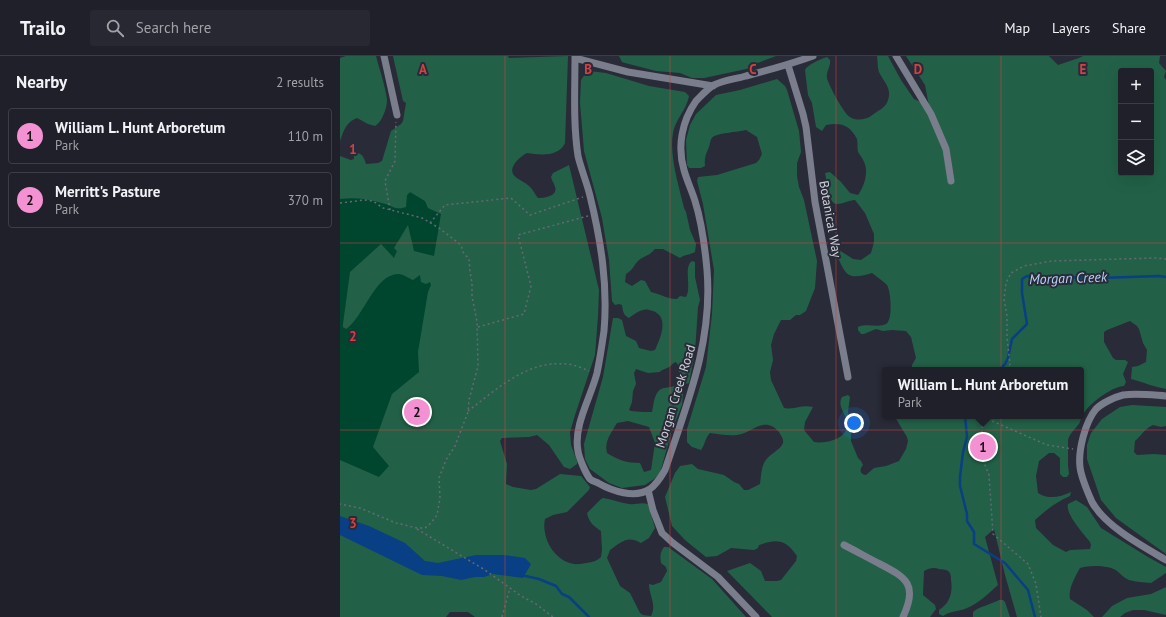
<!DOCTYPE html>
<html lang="en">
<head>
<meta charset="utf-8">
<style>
	:root { --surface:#1f202a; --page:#272832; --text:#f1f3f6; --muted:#a1a3a8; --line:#3c3e47; --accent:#f491d3 }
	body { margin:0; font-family:"PT Sans",sans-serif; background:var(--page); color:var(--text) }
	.controls { position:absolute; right:12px; top:12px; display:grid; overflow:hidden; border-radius:4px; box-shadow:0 4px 16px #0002 }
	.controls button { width:36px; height:36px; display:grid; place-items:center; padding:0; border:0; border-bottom:1px solid var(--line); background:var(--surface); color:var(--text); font:20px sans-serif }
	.you { position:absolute; left:514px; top:367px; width:14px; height:14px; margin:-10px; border:3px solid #fff; border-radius:50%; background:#1a73e8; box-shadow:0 0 0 6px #1a73e833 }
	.badge { display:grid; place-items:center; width:26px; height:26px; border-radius:50%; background:var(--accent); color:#111; font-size:13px; font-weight:700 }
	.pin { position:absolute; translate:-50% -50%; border:2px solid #fff; box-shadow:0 1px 4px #0006 }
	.popup { position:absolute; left:542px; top:311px; width:202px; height:52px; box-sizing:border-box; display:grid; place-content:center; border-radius:4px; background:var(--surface); filter:drop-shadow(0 1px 3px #0005); font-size:13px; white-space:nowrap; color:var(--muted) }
	.popup b { font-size:15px; color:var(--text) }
	.popup::after { content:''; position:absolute; left:50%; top:100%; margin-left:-8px; border:8px solid transparent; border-top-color:var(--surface) }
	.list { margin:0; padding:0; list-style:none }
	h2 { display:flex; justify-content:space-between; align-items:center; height:52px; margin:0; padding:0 16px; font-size:17px }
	h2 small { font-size:13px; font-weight:400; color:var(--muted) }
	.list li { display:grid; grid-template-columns:26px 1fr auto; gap:12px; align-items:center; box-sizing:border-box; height:56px; margin:0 8px 8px; padding:0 8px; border:1px solid var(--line); border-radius:4px }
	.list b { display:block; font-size:15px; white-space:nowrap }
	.list p { margin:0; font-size:13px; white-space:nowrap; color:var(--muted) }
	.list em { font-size:13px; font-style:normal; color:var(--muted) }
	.icon { flex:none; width:22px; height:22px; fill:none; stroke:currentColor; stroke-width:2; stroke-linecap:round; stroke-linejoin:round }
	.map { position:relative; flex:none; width:826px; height:561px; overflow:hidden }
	header { display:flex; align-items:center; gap:24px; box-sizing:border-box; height:56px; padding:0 20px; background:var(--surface); border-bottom:1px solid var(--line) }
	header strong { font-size:19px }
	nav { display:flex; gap:22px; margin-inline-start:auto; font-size:14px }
	.search { width:280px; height:36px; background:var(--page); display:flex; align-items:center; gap:10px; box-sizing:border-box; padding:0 14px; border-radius:4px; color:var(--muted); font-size:15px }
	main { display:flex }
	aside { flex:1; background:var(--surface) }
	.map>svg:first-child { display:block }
	.green { fill:#00462f }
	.forest { fill:#226148; fill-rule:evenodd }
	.water { fill:#093f84 }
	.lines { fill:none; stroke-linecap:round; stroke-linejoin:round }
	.stream { stroke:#093f84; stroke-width:2.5 }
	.path { stroke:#676974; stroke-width:1.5; stroke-dasharray:2 3; stroke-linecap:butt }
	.street { stroke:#797d8c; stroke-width:7 }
	.grid { fill:none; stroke:#d54143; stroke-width:1; stroke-opacity:0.55 }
	.labels { text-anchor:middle; stroke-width:4; stroke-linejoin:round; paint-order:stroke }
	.street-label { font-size:13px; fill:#cfd1d9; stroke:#292b38 }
	.water-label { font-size:14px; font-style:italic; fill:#b7d2fa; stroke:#292b38 }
	.grid-label { font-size:13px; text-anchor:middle; font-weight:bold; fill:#d54143; stroke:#292b38; stroke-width:4; stroke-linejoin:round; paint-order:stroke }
</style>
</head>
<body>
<header>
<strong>Trailo</strong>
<div class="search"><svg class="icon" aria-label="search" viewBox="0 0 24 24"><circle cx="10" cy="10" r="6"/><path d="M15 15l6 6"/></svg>Search here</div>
<nav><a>Map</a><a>Layers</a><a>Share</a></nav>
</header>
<main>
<aside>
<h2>Nearby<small>2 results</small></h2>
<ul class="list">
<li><span class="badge">1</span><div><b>William L. Hunt Arboretum</b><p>Park</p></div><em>110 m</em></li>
<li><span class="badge">2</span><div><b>Merritt's Pasture</b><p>Park</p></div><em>370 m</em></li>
</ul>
</aside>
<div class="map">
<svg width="826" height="561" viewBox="0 0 826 561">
	<rect width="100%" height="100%" fill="#292b38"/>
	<path class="green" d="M0,123L153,147L154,515L0,476Z"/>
	<path class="forest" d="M6,0H36C39,12 46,32 47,44C47,52 42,66 35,70L28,68L17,62C6,66 4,74 0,85V2Z
		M53,0H168L169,2L228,0L225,87C219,101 200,99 187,97C183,99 178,103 175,107C165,122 184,123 191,132C194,135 195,139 198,142C205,142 218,140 215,131C214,127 212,125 211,121L213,117L229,109L259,234L258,260L255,299L235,359L230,376L231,389L237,405V408L230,413L224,411L209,389L197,379L189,381L162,382L160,385L167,408L166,428L173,431L191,434L196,433L220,418L241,420L250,431L249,434L227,456L213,459L205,463C201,481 214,505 234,508C238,509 243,507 247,507C252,506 257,505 261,501L262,494L261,475C254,470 249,467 247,457L261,443L263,442C272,443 280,447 289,448C295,449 301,446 308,448L315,472L309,482L301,487C288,479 281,486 270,494L267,502L280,530L290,537L300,557L303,559L311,560C317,549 309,539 309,528L313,529L321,526L327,515L326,511L321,507C320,501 320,496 324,491H328L372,523L406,561H135L128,556H110L106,561H0V404L39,421L49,410L33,391L52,338L79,316L78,296L88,236L91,229L90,226L86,228L81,226L80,219L73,224C68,222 65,219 59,218C35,217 24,261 6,273L3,271V268L10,216L41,188L54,202L57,195L54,192L68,169L74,195L94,200L101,158L88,152L85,145L70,136L67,139L66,151C55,155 52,149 42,147C28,143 14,141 0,143V100L11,104L14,103V99L17,97C23,98 24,102 26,108L38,107L42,105L51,75L61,68L63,65L66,47L63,45Z
		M279,0H436L415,8L411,12L364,22H352L340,17L316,15L285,7L282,6Z
		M537,0H548L561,24L574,43L589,50L585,29L566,0H709L718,9L739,2L743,0H820L819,7L826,15L824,21L826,24V333C814,331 803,326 791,323L792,311L798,310L806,306L807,294L803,287L799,273L797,270L790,265L767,274L764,276V286L773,302L776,304H785L788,306L783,318L786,326L784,330C773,330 750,347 744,357C741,360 741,365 739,368C735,373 730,377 728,384V409L729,418L727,421H723L720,418V402L714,397H709L699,405L696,420L698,437C709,444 720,441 731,436L730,440C716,446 706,454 695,464L696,472L713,489L726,496L730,494L750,493L751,489L750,486C744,478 725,458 728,448L736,444L747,451L761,472L808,501L826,511V517L811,527C804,526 796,526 789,524C784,522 781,518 777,515C770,509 748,509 740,512C735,521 728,533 730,543L747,554L754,561H677L665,519L654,473L645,481L658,529C649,537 639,547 627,552C619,556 612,554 603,560L599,558V554C610,547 613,536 611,524C611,521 611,517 608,515C606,513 602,514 599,513C594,511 589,512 584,515L583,539L595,549L596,553L590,561H432L387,515L410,507L421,515L425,525H437L441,524L456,505L457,500C445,483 437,483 419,489L418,492L414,494L391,492L377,500L366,501L345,484L332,470L325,441L335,417L340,410L352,408L358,413L384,419L394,426L399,428L404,434H408L420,428C421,422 421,413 424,407C427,399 441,394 443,387C444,383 441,380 439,376C424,359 413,377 397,379C388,380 379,378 370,377C365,382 365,389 361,394L352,391L347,386V373L366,311L372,258L374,214L363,148L357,125L358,121L377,119L416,107L419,104L422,98L417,81L406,74C399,76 375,77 372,82C370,84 370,88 369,91C366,98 364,102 365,110L361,112H349L347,109L346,84L350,69L356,58L376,39L400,34L437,23L445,30L447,34L459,75L461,96L457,107V120L459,131L464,144L477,205L475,232L466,255L460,259H456L450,264H441L434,278L431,289L433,304L430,316L431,324L444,352C452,354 463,348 473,351L465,366L464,374L474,386C486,388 510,383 507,365C505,357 497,350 502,341L508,339L510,341L508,356L511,369V385L518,402L521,405L523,409C519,414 520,418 526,419L534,412L546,410L559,405L566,393L568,385L567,381L555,361L556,360H741V314H572V309L576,302L571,281L566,275L552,274L543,275L536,273L524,278H521L518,274V271C527,267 539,272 546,268C553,265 551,235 547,229C543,225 537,221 532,217C501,227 507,213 492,193L496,192L513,203L521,204L531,197L534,186V178L525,157L515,144C509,144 503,148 497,148C488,148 487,124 485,117L490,116L501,126L510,137L518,139C524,131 529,116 524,106C523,103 520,99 518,96C517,92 518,87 517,83C510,69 501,66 486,69L482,75L476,71L472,47L468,39L465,14C467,9 480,3 487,1L490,4C491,10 486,15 487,22C488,28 504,58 510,61C516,65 525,64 531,60C537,55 546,52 548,44C552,32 544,26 540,18C537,13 538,5 537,0ZM781,15H811V117H781Z
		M249,15L266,17L309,30L345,36L349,40C347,53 335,64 333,77C329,100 339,130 344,152L346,156L350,174L356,188L355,196C350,199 346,198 340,202L323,193H315C308,201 303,200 298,205C293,210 294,213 286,218L285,226L292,230L301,224L305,225L311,236C321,238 326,243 337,243L340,240L346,241C352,231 343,211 352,205L355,206V221L360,244L358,251L355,296L349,327L345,328L339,317L338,309L336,306C332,307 331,311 327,312C324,314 322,313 320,316L308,317L296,313L294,317L296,328L293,335L292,346L289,354C292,356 307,356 312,356C314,348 314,334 324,332C329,331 332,331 337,329L343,338L342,349L332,374L320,417L314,423L305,429L282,432L269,427L250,413L245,403L244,388L263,321L273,262H278L282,264L286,280L296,285L299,292L311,295L315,294C320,283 330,261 313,255C309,254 307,253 303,254C298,255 293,259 289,262C283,259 283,255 282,249L279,248L275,249L272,245L269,204L262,162L244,95L240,47L241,24L245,18ZM288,365L309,371L315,387L311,414L304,416L300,407C287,407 278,404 267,397C264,386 271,377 277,367Z
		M792,349L826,351V370L821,371L813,369C803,374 803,378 795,385L794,396L797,399L814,398L826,399V498L776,462L761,444L747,403V389L751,377L762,363L780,351Z
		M826,531V559L804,554H793L785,557L780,561H762L772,550L787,542L811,538Z
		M659,544H663L665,546L670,561H633V556C638,551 652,548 659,544Z"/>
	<path class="water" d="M0,460L29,470L65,487L85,505L98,507L136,499H164L185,502L191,508L183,522L153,518L144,521H135L121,524L102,520L82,519L0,479Z"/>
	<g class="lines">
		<path class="stream" d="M659,314L665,308L668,302L672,283L687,268L682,237V223L687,220L759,222L819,220L826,221
			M625,360L627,381L623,396L620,421V430L627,458V465L634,476V488L665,507L688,534L695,561
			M181,519L199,523L216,530L222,538L229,541L249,561"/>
		<path class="path" d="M0,147L24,144L33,145L43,152L82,162L99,172L121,189L123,196L129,203L130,216L132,227V240L137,266L138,310L129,344L128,356L115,390L106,404L99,422L100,442L97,459L91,467L85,472H77L56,467L20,452L0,448
			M50,154L45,125L55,105L56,66
			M90,167L105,149L171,142L190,159L243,141
			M138,271L184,258L191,230L178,179L248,160
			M667,314L670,308L667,282V260L664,243L666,227L671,217L684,210L712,205L815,202L826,203
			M128,355C156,334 187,304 226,308C233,308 242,312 249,315
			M644,360L639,394L649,419L653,478L688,508L696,528L701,561
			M643,361L707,389L733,393
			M77,473L145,514L181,540L196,548L213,561
			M162,561L170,532"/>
		<path class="street" d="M44,0L57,59
			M235,0C235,33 233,67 238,100C241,113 247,127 250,140C261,185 268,229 264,275C262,289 260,303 257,317C251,341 233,370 238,395C239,402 246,418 250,423C252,425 256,426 258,427C272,435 295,443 310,433C317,428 321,421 325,414C347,348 373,285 367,214C365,192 362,167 355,145C352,135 347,125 344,114C337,90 342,65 356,45C361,40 368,32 374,29C384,24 396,23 406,20C429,14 451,8 473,0
			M556,0L591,58L606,93L611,125
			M235,2L288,16L373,30
			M448,9L463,58L466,71L475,146L508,321
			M826,340C812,339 797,337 783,339C775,341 762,347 756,353C745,366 738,395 740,411C741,420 748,437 752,446C765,470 802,490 826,504
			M308,434L313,454L322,477L333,487L378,521L416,561
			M504,489C516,495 528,502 540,508C567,522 578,529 563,561"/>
	</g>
	<path class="grid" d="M165,0V561M330,0V561M496,0V561M661,0V561M0,187H826M0,374H826"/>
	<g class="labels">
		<g class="street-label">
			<text transform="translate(491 163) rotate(80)" y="5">Botanical Way</text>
			<text transform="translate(335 340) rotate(-73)" y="5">Morgan Creek Road</text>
		</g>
		<g class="water-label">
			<text transform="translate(728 222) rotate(-2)" y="5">Morgan Creek</text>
		</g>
	</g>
	<g class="grid-label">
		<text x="83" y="18">A</text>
		<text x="248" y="18">B</text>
		<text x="413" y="18">C</text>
		<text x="578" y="18">D</text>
		<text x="743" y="18">E</text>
		<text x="13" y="98">1</text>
		<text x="13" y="285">2</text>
		<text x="13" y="472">3</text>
	</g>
</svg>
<div class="controls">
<button>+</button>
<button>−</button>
<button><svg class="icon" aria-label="layers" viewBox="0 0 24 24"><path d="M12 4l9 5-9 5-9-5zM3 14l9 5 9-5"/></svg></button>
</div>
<div class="you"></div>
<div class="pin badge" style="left:643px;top:391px">1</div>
<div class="popup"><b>William L. Hunt Arboretum</b>Park</div>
<div class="pin badge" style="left:77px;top:356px">2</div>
</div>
</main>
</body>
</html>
